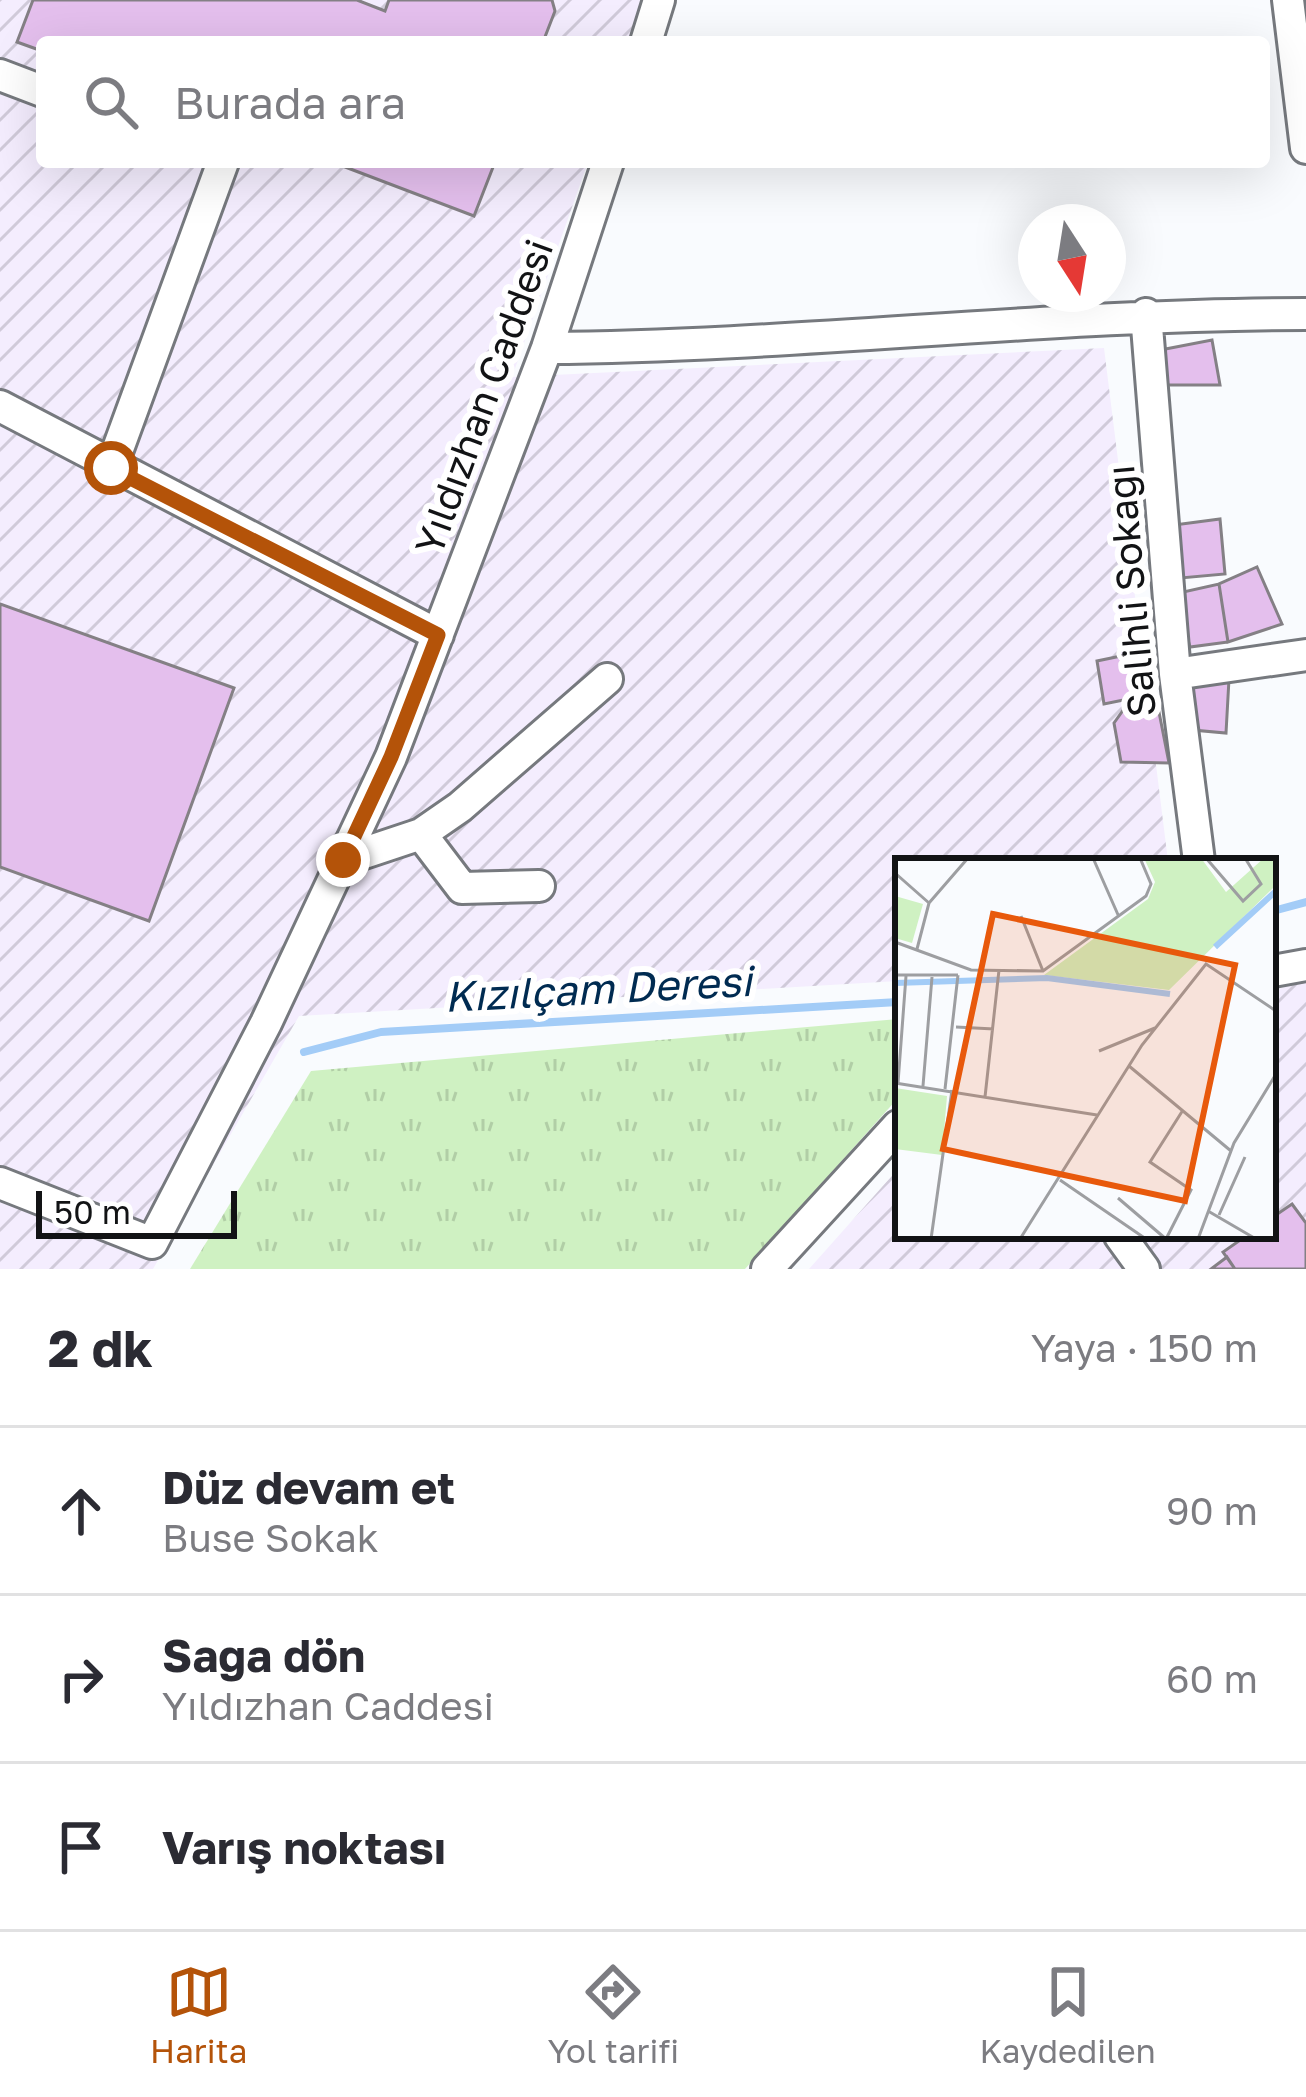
<!DOCTYPE html>
<html lang="tr">
<head>
<meta charset="utf-8">
<style>
	:root { --surface:#fff; --page:#f7f7f7; --text:#2b2b33; --muted:#7c7c81; --line:#e1e1e2; --accent:#b45309 }
	body { margin:0; font-family:"Golos Text",sans-serif; background:var(--page); color:var(--text) }
	.compass { position:absolute; left:1018px; top:204px; width:108px; height:108px; border-radius:50%; background:var(--surface); box-shadow:0 12px 48px #0002; rotate:168deg }
	.scale { position:absolute; left:36px; bottom:30px; width:201px; box-sizing:border-box; padding-left:12px; border:6px solid #121315; border-top:0; font-size:33px; line-height:42px; white-space:nowrap; color:#121315; -webkit-text-stroke:9px #fff; paint-order:stroke }
	.stop { position:absolute; width:36px; height:36px; margin:-27px; border:9px solid #b45309; border-radius:50%; background:#fff }
	.stop.end { background:#b45309; border-color:#fff; box-shadow:0 3px 12px #0008 }
	.list { margin:0; padding:0; list-style:none }
	h2 { display:flex; justify-content:space-between; align-items:center; height:156px; margin:0; padding:0 48px; font-size:51px }
	h2 small { font-size:39px; font-weight:400; color:var(--muted) }
	.list li { display:grid; grid-template-columns:78px 1fr auto; gap:36px; align-items:center; box-sizing:border-box; height:168px; padding:0 48px; border-top:3px solid var(--line) }
	.list b { display:block; font-size:45px; white-space:nowrap }
	.list p { margin:0; font-size:39px; white-space:nowrap; color:var(--muted) }
	.list em { font-size:39px; font-style:normal; color:var(--muted) }
	.icon { flex:none; width:66px; height:66px; fill:none; stroke:currentColor; stroke-width:2; stroke-linecap:round; stroke-linejoin:round }
	.map { position:relative; flex:none; width:1306px; height:1269px; overflow:hidden }
	.search { position:absolute; background:var(--surface); box-shadow:0 12px 48px #0002; left:36px; right:36px; top:36px; height:132px; display:flex; align-items:center; gap:30px; box-sizing:border-box; padding:0 42px; border-radius:12px; color:var(--muted); font-size:45px }
	.sheet { height:660px; background:var(--surface) }
	nav { display:flex; justify-content:space-around; align-items:center; box-sizing:border-box; height:168px; border-top:3px solid var(--line); background:var(--surface); font-size:33px; color:var(--muted) }
	nav a { display:grid; justify-items:center; gap:6px }
	nav .on { color:var(--accent) }
	.map>svg:first-child { display:block }
	.industrial { fill:url(#industrial-furrows) }
	.grass { fill:url(#grass-tufts) }
	.lines { fill:none; stroke-linecap:round; stroke-linejoin:round }
	.stream { stroke:#a3ccf7; stroke-width:8 }
	.building { fill:#e4bfed; stroke:#848085; stroke-width:3 }
	.minor-casing { stroke:#76797e; stroke-width:36 }
	.minor { stroke:#fff; stroke-width:30 }
	.route { stroke:#b45309; stroke-width:15 }
	.labels { text-anchor:middle; stroke-width:12; stroke-linejoin:round; paint-order:stroke }
	.street-label { font-size:39px; fill:#121315; stroke:#fff }
	.water-label { font-size:42px; font-style:italic; fill:#002b51; stroke:#fff }
	.inset-river { fill:none; stroke:#a3ccf7; stroke-width:6 }
	.inset-road { fill:none; stroke:#9d9ea1; stroke-width:3 }
	.view { fill:#e8590c; fill-opacity:0.15; stroke:#e8590c; stroke-width:6 }
	.inset-edge { fill:none; stroke:#121315; stroke-width:6 }
</style>
</head>
<body>
<div class="map">
<svg width="1306" height="1269" viewBox="0 0 1306 1269">
	<defs>
		<pattern id="industrial-furrows" width="10" height="10" patternUnits="userSpaceOnUse" patternTransform="scale(3)"><rect width="10" height="10" fill="#f4edfe"/><path d="M-1 1l2-2M0 10L10 0M9 11l2-2" fill="none" stroke="#d0cad9"/></pattern>
		<pattern id="grass-tufts" width="24" height="20" patternUnits="userSpaceOnUse" patternTransform="scale(3)"><rect width="24" height="20" fill="#cff1c2"/><path d="M3 7l-1-3M5 7V3M7 7l1-3M15 17l-1-3M17 17v-4M19 17l1-3" fill="none" stroke="#b1cea6"/></pattern>
	</defs>
	<rect width="100%" height="100%" fill="#f9fbfe"/>
	<path class="industrial" d="M0,0H647L632,42H42V162H588L512,377L1104,348L1168,861H898V981L299,1016L153,1269H0Z
		M1306,982V1269H809L898,1169V1236H1273V990Z"/>
	<path class="grass" d="M898,1019V1098L745,1269H190L311,1071Z"/>
	<g class="lines">
		<path class="stream" d="M1273,911L1306,902
			M304,1052L381,1032L898,1002"/>
	</g>
	<path class="building" d="M33,0H357L385,11L389,0H552L555,11L543,42H42V51L17,42Z
		M332,162H495L474,216Z
		M1212,340L1220,385H1154L1150,352Z
		M1220,519L1225,574L1181,578L1174,525Z
		M1257,567L1282,624L1228,642L1219,584Z
		M1219,584L1228,642L1190,647L1174,594Z
		M0,604L234,688L149,921L0,867Z
		M1140,652L1148,695L1104,704L1097,661Z
		M1229,679L1226,733L1193,730L1186,680Z
		M1158,707L1169,763L1121,762L1114,723L1124,709Z
		M1292,1204L1306,1223V1269H1235L1223,1252L1246,1236H1273V1217Z
		M1227,1257L1235,1269H1211Z"/>
	<g class="lines">
		<defs>
			<path id="minor" d="M1288,0L1306,148
				M646,42L659,0
				M0,75L42,91
				M1146,314L1175,674L1199,861
				M547,348C801,346 1052,314 1306,314
				M0,406L438,635
				M111,468L223,162
				M1175,674L1306,655
				M421,834L462,888L539,886
				M343,860L421,834L460,807L607,679
				M1273,971L1306,965
				M0,1183L152,1243L266,1023L391,757L547,348L608,162
				M1120,1236L1144,1269
				M767,1269L898,1126"/>
		</defs>
		<use href="#minor" class="minor-casing"/>
		<use href="#minor" class="minor"/>
	</g>
	<g class="lines">
		<path class="route" d="M111,468L438,635L391,757L343,860"/>
	</g>
	<g class="labels">
		<g class="street-label">
			<text transform="translate(484 397) rotate(-70)" y="14">Yıldızhan Caddesi</text>
			<text transform="translate(1131 591) rotate(-95)" y="14">Salihli Sokağı</text>
		</g>
		<g class="water-label">
			<text transform="translate(598 989) rotate(-3)" y="15">Kızılçam Deresi</text>
		</g>
	</g>
	<g transform="translate(895 858)">
		<rect width="381" height="381" fill="#f9fbfe"/>
		<path d="M249,0H306L331,34L369,0H381V27L274,132L149,117L253,41L260,24ZM0,230L52,238L47,297L0,291Z" fill="#cff1c2"/>
		<path d="M0,38L28,46L17,85L0,80Z" fill="#cff1c2"/>
		<path class="inset-river" d="M320,89L381,33M0,125L152,120L275,136"/>
		<path class="inset-road" d="M198,0L224,59M311,0L348,43L366,26L350,0M0,15L34,45M126,58L148,113M0,84L76,112L148,113L251,38L256,26L245,0M22,91L34,45L73,0M0,117H63M61,169L99,171M204,193L260,170M234,208L336,293M0,225L202,257M3,225L11,118M28,228L37,119M50,231L63,117M90,239L104,112M165,322L251,381M223,340L271,381L296,332L255,304L288,252M313,353L361,381M324,357L350,299M36,381L57,232M125,381L247,187L311,106L381,153M303,381L339,285L381,216"/>
		<path class="view" d="M98,56L340,107L290,343L48,291Z"/>
		<rect width="381" height="381" class="inset-edge"/>
	</g>
</svg>
<svg class="compass" viewBox="-18 -18 36 36"><path d="M0-13l5 13h-10z" fill="#e53935"/><path d="M0 13l5-13h-10z" fill="#7c7c81"/></svg>
<div class="scale">50 m</div>
<div class="stop" style="left:111px;top:468px"></div>
<div class="stop end" style="left:343px;top:860px"></div>
<div class="search"><svg class="icon" aria-label="search" viewBox="0 0 24 24"><circle cx="10" cy="10" r="6"/><path d="M15 15l6 6"/></svg>Burada ara</div>
</div>
<section class="sheet">
<h2>2 dk<small>Yaya · 150 m</small></h2>
<ul class="list">
<li><svg class="icon" aria-label="ahead" viewBox="0 0 24 24"><path d="M12 20V5M6 11l6-6 6 6"/></svg><div><b>Düz devam et</b><p>Buse Sokak</p></div><em>90 m</em></li>
<li><svg class="icon" aria-label="right" viewBox="0 0 24 24"><path d="M7 20v-9h11M14 6l5 5-5 5"/></svg><div><b>Sağa dön</b><p>Yıldızhan Caddesi</p></div><em>60 m</em></li>
<li><svg class="icon" aria-label="arrive" viewBox="0 0 24 24"><path d="M6 21V4h12l-3 4 3 4H6"/></svg><div><b>Varış noktası</b></div></li>
</ul>
</section>
<nav>
<a class="on"><svg class="icon" aria-label="map" viewBox="0 0 24 24"><path d="M3 6l6-2 6 2 6-2v14l-6 2-6-2-6 2zM9 4v14M15 6v14"/></svg>Harita</a>
<a><svg class="icon" aria-label="directions" viewBox="0 0 24 24"><path d="M12 3l9 9-9 9-9-9zM9 14v-3h6M13 9l2 2-2 2"/></svg>Yol tarifi</a>
<a><svg class="icon" aria-label="saved" viewBox="0 0 24 24"><path d="M7 4h10v16l-5-4-5 4z"/></svg>Kaydedilen</a>
</nav>
</body>
</html>
